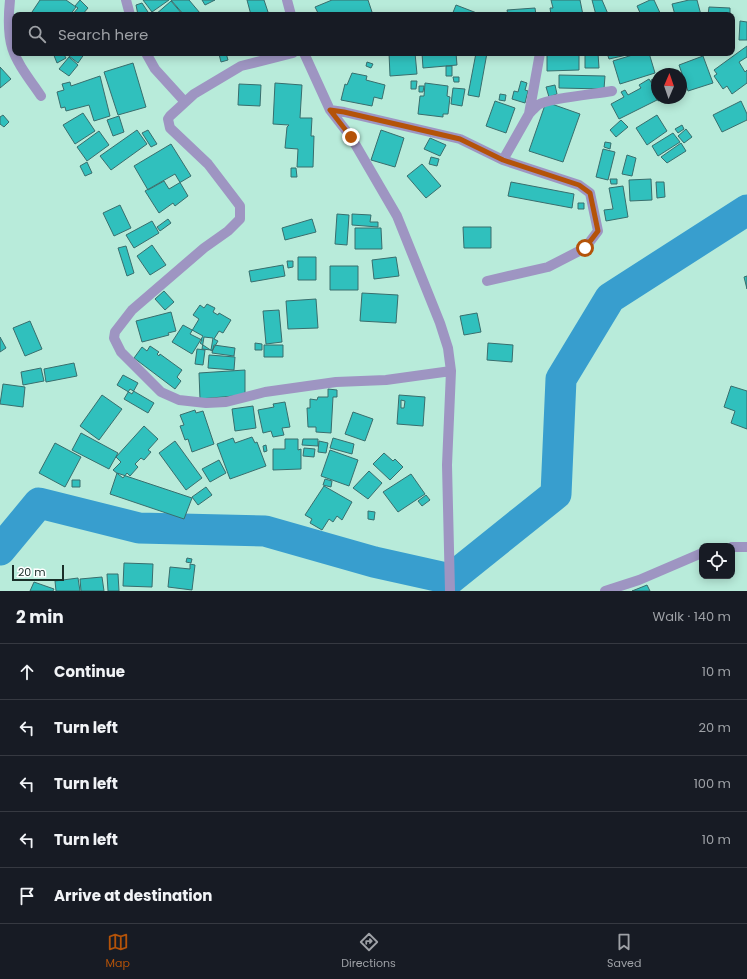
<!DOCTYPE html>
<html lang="en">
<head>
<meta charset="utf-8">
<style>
	:root { --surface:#171b24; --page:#20242c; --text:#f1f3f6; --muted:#9ea1a6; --line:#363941; --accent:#b45309 }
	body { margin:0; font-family:Poppins,sans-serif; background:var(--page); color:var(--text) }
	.controls { position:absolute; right:12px; bottom:12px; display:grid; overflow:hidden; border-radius:8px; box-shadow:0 2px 10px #0003 }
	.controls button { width:36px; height:36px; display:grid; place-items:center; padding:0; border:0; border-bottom:1px solid var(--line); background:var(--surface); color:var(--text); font:20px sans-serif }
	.compass { position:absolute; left:651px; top:68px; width:36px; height:36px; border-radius:50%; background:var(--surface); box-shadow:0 2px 10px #0003; rotate:2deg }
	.scale { position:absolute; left:12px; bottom:10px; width:52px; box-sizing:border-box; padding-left:4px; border:2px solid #1b2f29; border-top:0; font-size:11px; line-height:14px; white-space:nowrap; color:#1b2f29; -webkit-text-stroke:3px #fff; paint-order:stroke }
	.stop { position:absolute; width:12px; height:12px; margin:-9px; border:3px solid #b45309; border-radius:50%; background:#fff }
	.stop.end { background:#b45309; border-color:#fff; box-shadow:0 1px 4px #0008 }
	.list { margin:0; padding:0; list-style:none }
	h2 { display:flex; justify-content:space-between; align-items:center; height:52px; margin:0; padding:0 16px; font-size:17px }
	h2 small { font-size:13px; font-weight:400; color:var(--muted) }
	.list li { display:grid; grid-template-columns:26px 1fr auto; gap:12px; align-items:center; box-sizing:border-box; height:56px; padding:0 16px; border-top:1px solid var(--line) }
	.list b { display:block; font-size:15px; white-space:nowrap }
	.list em { font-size:13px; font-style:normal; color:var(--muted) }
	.icon { flex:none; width:22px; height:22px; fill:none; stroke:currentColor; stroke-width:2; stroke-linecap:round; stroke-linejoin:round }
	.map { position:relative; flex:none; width:747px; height:591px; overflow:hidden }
	.search { position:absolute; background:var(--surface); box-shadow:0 2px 10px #0003; left:12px; right:12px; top:12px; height:44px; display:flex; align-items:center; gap:10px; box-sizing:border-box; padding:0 14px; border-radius:8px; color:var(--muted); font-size:15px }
	.sheet { height:332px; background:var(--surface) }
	nav { display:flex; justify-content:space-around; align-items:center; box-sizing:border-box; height:56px; border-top:1px solid var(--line); background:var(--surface); font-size:11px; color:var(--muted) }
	nav a { display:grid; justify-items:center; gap:2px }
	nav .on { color:var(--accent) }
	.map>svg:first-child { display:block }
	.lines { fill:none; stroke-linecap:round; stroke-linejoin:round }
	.river { stroke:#389ece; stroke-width:31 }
	.building { fill:#30c0bd; stroke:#396e6d; fill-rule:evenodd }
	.minor { stroke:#9e95c2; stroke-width:10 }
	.route { stroke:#b45309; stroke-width:5 }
</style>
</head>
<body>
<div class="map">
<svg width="747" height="591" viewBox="0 0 747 591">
	<rect width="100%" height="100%" fill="#b8ebda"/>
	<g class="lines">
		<path class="river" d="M0,550L39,503L139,528L265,531L374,562L450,579L556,494L561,379L610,298L747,210"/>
	</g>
	<path class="building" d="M40,0H66L76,7L70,15H30Z
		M80,0L88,8L82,15H72L78,8L75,6Z
		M143,0H169L152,12Z
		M171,0H189L200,13L198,15H184Z
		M202,0H215L205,5Z
		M247,0H264L269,15H251Z
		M332,0H368L372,12L364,15H319L315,7Z
		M551,0H580L583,15H551L550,8H553Z
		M592,0H602L608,14L596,15Z
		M650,0H654L661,15H641L637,6Z
		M689,0H697L701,15H675L672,4Z
		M171,1L183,15H155Z
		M142,3L150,15H138L136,5Z
		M456,5L482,15H452Z
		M709,7L730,8V15H708Z
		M535,8L536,15H508L507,10Z
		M740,21L747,22V40H739Z
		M747,46V57L739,62L745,72L747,70V83L732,94L727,86L723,89L714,76L717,74L714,70Z
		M53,53H63L66,58L57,63Z
		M65,53H85L78,63Z
		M226,53L228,60L221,62L219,54Z
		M389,53H415L417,74L390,76Z
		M422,53H456L457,65L423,68Z
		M476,53H487L479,97L468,95Z
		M547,53H598L599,68H585V55H579V70L547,71Z
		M607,53H631V54L609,59Z
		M639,53H649L655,73L620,84L613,61Z
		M703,56L713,83L688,91L679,65Z
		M69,57L78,65L69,76L59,69Z
		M367,62L373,64L371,68L366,66Z
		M133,63L146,107L118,115L104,72Z
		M446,66H452V76H446Z
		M0,67L11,79L0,88Z
		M678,70L679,74H669Z
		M352,73L367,76L366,80L385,85L382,99L374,97L372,106L341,100L345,84L347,85Z
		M559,75L605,76L604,89L559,88Z
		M100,76L110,116L94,121L89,105L66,111L65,107L61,108L57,92L64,90L62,84L70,82L71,86Z
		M453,77H459V82H454Z
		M657,78V98H664L658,101L654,91L655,90L651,80Z
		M649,79L656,90L653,92L657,100L619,119L611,104L624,97L621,92L625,90L628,95L641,88L639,85Z
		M411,81H417L416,89H411Z
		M521,81L527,83L525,90L528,91L525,103L512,99L514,91L518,92Z
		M275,83L302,85L300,118H312L311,136H314L313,167H297L298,149L285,148L287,127L289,125L273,124Z
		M425,83L448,86L447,96L450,97L448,114H443V117L418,114L420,96H424Z
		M239,84L261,85L260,106L238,105Z
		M555,85L557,94L549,97L546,87Z
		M419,86H424L423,92H419Z
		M453,88L465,89L462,106L451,104Z
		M500,94L506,95L505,101L499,100Z
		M495,101L515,108L506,133L486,126Z
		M741,101L747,114V120L722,132L713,115Z
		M546,102L580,114L563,162L529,151Z
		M83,113L95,131L75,144L63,125Z
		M3,115L9,122L4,127L0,124V117Z
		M657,115L667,131L647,145L636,128Z
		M119,116L124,132L113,136L107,120Z
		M621,120L628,127L616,137L610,130Z
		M682,125L684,129L678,133L675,129Z
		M686,129L692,137L684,143L678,136Z
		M137,130L147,144L111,170L100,156Z
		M148,130L157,144L151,147L142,133Z
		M381,130L404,138L395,167L371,160Z
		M99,131L109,145L87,161L77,147Z
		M673,133L680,142L658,156L652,146Z
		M430,138L446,145L440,156L424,149Z
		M605,142L611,143L610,149L604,147Z
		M681,143L686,151L667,163L661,157Z
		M171,144L191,176L169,189L164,181L148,190L134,166Z
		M603,149L615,152L608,180L596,177Z
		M627,155L636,158L632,176L622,174Z
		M431,157L439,159L437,166L429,164Z
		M87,162L92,173L85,176L80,166Z
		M422,164L441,186L426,198L407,176Z
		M291,168H296L297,177H291Z
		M175,174L188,196L175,206L173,203L159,213L145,191Z
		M610,179H617V184H611Z
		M651,179L652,200L630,201L629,180Z
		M511,182L574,194L572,208L508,196Z
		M656,182H664L665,197L657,198Z
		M623,186L628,217L606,221L604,210L613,209L609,188Z
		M578,203H584V209H578Z
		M120,205L131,228L114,236L103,213Z
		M337,214L349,215L347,245L335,244Z
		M352,214L371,215L370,222H378V227L352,225Z
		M168,219L171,223L160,231L157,227Z
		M312,219L316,232L285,240L282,228Z
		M152,221L159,233L134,248L126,235Z
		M463,227H491V248H464Z
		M355,228H381L382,249H355Z
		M152,245L166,265L150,275L137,256Z
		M126,246L134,273L127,276L118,248Z
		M298,257H316V280H298Z
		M396,257L399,276L374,279L372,260Z
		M287,261H293V267L288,268Z
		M283,265L285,276L251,282L249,271Z
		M330,266H358V290H330Z
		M747,276V289L744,277Z
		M164,291L174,302L165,310L155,299Z
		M362,293L398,295L396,323L360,321Z
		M316,299L318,328L288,329L286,301Z
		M207,304L215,308L213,312L218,315L219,313L231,320L223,333L219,331L214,339L218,341L212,351L200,343L202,340L190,334L199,319L193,315L200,305L204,308Z
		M279,310L282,342L266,344L263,311Z
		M171,312L176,331L168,333L169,335L142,342L136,321Z
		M477,313L481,332L464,335L460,316Z
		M30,321L42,349L25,356L13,328Z
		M183,325L203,336L192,354L172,342Z
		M0,337L6,348L0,352Z
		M204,337L213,338L211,350L202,349Z
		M255,343L262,344V350H255Z
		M488,343L513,345L512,362L487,360Z
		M214,345L235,348L234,356L212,353Z
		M264,345H283V357H264Z
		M150,346L159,352L157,354L159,356L160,354L182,370L177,377L181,381L175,389L134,358L142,347L147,351Z
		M197,349L205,350L203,365L195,364Z
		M209,355L235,357L234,370L208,368Z
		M74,363L77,376L46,382L44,369Z
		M41,368L44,381L23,385L21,372Z
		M245,370V395L200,399L199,373Z
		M123,375L138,383L132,394L117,385Z
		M3,384L25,387L23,407L0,404Z
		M731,386L747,391V429L731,423L735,411L724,407Z
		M130,389L154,403L148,413L124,399Z
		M328,389L337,390V397H333L331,433L316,432V427H308L307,408H310V399L317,400L318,397H328Z
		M102,395L122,409L99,440L80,426Z
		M399,395L425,397L423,426L397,424ZM401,400L405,401L404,408H401Z
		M285,402L290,427L282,428L284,435L273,437L271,431L263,433L258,410L274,407L273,404Z
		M253,406L256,428L235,431L232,409Z
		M195,410L196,413L203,411L214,444L192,452L188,439L185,440L180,426L184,425L180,415Z
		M353,412L373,419L365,441L345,434Z
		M144,426L158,439L148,450L151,452L144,460L141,458L135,464L138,467L130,476L127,473L123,478L113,470L121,462L116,457Z
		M81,433L118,453L109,469L72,450Z
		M252,437L255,443L257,442L266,466L230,479L217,444L233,438L235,443Z
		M333,438L354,444L352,454L330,448Z
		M285,439H298V450L301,449V469L273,470V449H285Z
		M303,439H318V446L302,445Z
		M175,441L202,478L186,490L159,453Z
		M319,441L328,443L326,453L318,452Z
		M55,443L81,457L65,487L39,473Z
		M266,445L267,451L264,452L263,446Z
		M304,448L315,449L314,457L303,456Z
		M330,450L358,460L349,486L321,476Z
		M384,453L393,461L395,459L403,467L390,480L373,464Z
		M219,460L226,473L210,482L202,469Z
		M369,471L382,483L368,499L353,488Z
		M117,473L192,498L184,519L110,494Z
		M411,474L425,494L398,512L383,492Z
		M325,479L332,481L331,487L323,485Z
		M72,480H80V487H72Z
		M324,486L352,502L342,520L337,516L333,522L329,519L322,530L310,523L312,519L305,515Z
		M206,487L212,495L198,505L192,497Z
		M426,495L430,500L422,506L418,501Z
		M368,511L375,512L374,520L368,519Z
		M187,558L192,559L191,563L186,562Z
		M124,563L153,564L152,587L123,586Z
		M190,564L195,565L192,590L168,587L170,567L190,569Z
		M107,574H118L119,591H108Z
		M102,577L104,591H81L80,579Z
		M78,578L80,591H56L55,581Z
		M34,582L54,589L53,591H30Z
		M647,585L650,591H632Z"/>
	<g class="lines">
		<path class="minor" d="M10,0C5,49 14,57 41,96
			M126,0L130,15
			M287,0L291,15
			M146,53L155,69L185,102
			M293,53L241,66L194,94L170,116L168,119L170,128L208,164L237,202L240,206V219L228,231L204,248L132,310L115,332L114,338L121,352L161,392L179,400L206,403L226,402L265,392L336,382L386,380L451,371
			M304,53L330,110L351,137L397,216L440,323L448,348L451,371L447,465L450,591
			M330,110L344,112L460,139L503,160L579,185L590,193L598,231L585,248L548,267L487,281
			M529,114C532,111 535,107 538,105C548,98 596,94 612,91
			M503,160L529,114L540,53
			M732,547H747
			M605,591L639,580L702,553"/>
	</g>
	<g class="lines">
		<path class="route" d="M351,137L330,110L344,112L460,139L503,160L579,185L590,193L598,231L585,248"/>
	</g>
</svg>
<div class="controls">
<button><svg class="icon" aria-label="locate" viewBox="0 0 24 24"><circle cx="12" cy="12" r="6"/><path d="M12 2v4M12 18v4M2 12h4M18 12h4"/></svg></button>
</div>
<svg class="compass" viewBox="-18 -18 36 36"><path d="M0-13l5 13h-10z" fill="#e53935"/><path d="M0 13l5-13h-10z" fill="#9ea1a6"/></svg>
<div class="scale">20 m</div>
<div class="stop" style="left:585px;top:248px"></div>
<div class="stop end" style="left:351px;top:137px"></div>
<div class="search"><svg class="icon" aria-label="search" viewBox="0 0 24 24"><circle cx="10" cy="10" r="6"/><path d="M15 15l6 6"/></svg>Search here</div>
</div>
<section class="sheet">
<h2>2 min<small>Walk · 140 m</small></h2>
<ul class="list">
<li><svg class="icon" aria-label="ahead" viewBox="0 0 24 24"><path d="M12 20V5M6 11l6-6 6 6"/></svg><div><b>Continue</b></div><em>10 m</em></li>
<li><svg class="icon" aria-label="left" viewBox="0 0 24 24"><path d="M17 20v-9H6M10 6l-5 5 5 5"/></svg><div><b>Turn left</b></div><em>20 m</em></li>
<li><svg class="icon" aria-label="left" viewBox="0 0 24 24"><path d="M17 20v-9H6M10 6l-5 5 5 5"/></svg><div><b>Turn left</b></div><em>100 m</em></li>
<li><svg class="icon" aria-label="left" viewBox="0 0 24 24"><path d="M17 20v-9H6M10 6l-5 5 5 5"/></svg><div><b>Turn left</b></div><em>10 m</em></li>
<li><svg class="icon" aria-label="arrive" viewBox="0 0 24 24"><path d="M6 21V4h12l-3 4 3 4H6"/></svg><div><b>Arrive at destination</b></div></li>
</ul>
</section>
<nav>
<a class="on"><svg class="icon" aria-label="map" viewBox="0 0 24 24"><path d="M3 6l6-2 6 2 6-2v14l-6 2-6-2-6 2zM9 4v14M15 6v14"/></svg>Map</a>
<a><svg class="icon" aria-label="directions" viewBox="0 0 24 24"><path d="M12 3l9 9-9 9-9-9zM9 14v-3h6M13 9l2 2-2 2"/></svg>Directions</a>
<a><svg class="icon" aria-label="saved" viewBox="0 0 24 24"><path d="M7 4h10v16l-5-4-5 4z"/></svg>Saved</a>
</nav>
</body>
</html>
